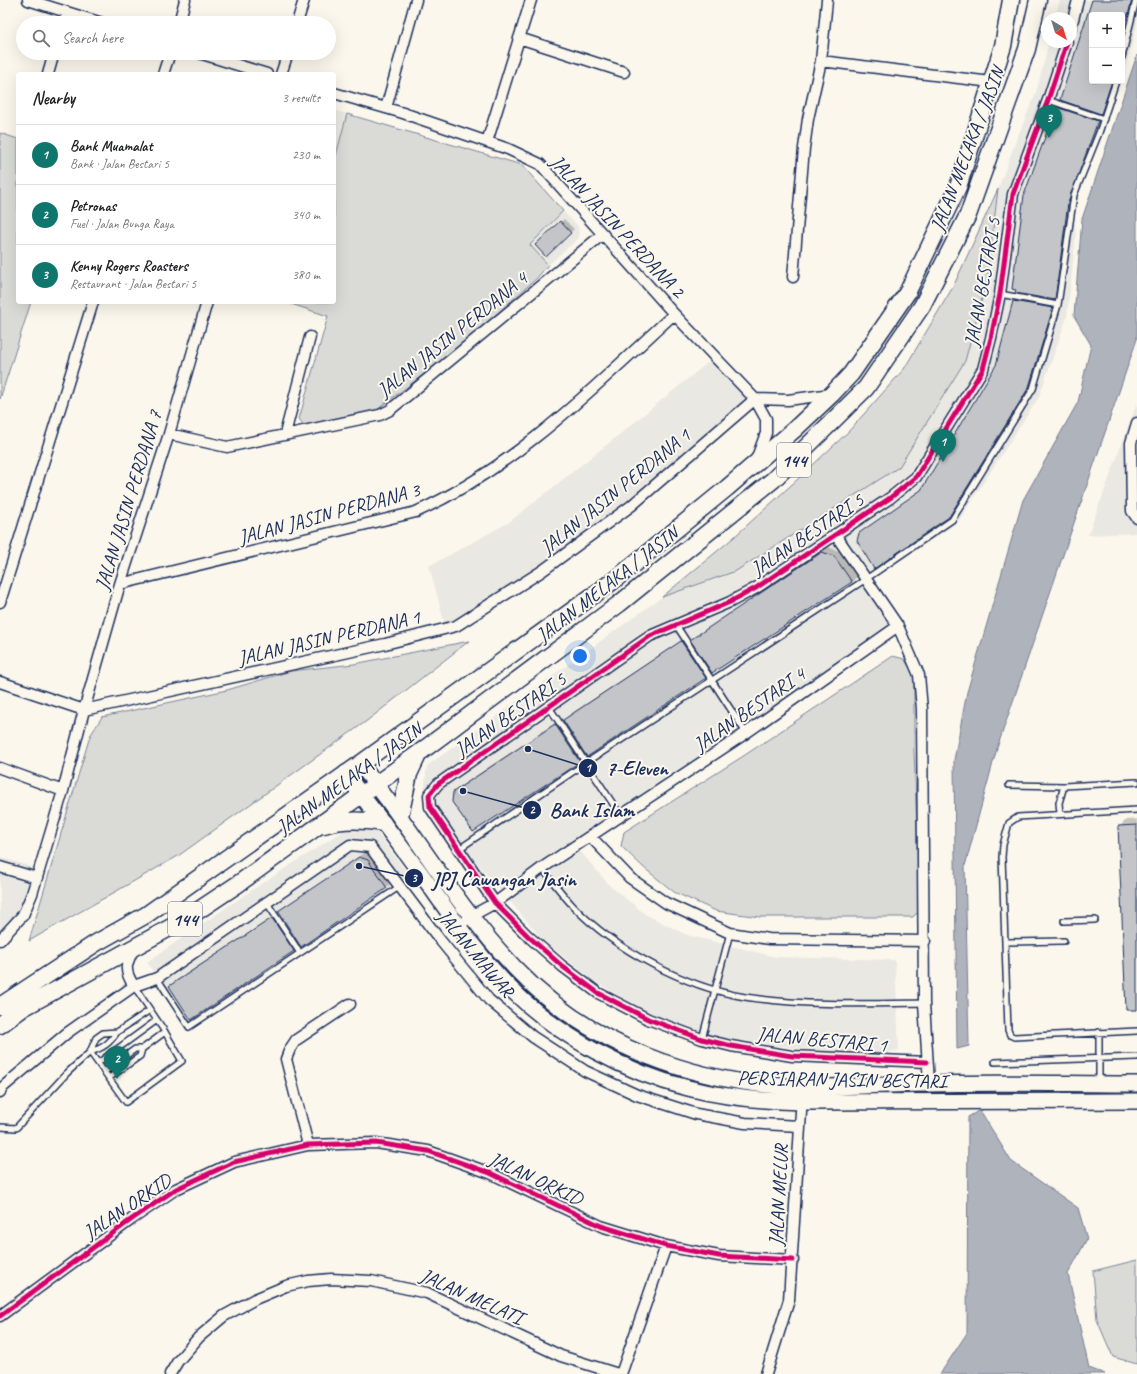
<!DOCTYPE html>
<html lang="en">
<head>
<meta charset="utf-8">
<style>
	:root { --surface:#fff; --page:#f2f2f2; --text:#202124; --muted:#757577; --line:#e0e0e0; --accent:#0f766e }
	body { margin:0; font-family:Caveat,sans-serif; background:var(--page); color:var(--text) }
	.controls { position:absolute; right:12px; top:12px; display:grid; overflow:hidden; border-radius:4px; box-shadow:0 4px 16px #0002 }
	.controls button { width:36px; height:36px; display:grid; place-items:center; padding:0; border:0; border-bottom:1px solid var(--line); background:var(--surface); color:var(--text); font:20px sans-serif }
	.compass { position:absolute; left:1041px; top:12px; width:36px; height:36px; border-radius:50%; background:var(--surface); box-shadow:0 4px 16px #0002; rotate:142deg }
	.you { position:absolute; left:580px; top:656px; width:14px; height:14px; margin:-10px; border:3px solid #fff; border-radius:50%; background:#1a73e8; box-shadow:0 0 0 6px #1a73e833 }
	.badge { display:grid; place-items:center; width:26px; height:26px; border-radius:50%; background:var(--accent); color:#fff; font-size:13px; font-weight:700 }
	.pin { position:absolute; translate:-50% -33px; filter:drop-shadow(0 1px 2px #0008) }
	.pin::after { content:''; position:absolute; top:21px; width:14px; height:12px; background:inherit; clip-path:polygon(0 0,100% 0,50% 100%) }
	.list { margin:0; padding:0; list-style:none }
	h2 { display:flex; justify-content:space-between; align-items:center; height:52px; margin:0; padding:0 16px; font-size:17px }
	h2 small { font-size:13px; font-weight:400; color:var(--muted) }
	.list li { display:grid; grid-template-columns:26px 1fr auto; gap:12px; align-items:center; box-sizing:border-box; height:60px; padding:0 16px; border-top:1px solid var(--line) }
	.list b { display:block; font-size:15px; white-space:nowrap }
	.list p { margin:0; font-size:13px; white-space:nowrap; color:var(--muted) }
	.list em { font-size:13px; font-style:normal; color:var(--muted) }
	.icon { flex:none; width:22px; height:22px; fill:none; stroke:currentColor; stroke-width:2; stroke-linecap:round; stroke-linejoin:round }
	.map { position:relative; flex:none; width:1137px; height:1374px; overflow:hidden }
	.search { position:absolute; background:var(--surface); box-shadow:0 4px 16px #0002; left:16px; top:16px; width:320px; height:44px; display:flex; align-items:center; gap:10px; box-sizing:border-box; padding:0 14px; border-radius:22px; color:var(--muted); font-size:15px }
	.panel { position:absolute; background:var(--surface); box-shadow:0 4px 16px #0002; left:16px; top:72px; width:320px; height:232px; border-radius:4px }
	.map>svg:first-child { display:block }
	.built { fill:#eae8e2 }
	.green { fill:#dadad7; stroke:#7a849a }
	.water { fill:#afb3bb; stroke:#747e96 }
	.shadow { fill:#0003 }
	.building { fill:#c3c5c9; stroke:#1b2f5e }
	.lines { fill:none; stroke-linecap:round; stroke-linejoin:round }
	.lane-casing { stroke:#1b2f5e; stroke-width:8 }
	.street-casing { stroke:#1b2f5e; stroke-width:13 }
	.secondary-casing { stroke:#1b2f5e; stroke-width:18 }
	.primary-casing { stroke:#1b2f5e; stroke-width:19 }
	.lane { stroke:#fbf7ec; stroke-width:5 }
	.street { stroke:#fbf7ec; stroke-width:10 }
	.secondary { stroke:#fbf7ec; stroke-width:15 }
	.primary { stroke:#fbf7ec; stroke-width:16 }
	.cycleway-casing { stroke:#fbf7ec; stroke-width:8 }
	.cycleway { stroke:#d6006c; stroke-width:5 }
	.labels { text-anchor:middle; stroke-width:4; stroke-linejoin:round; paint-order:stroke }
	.shield { fill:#fbf7ec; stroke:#5e6b89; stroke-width:1 }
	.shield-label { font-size:19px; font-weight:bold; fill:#1b2f5e }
	.street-label { font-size:20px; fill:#1b2f5e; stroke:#fbf7ec }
	.leader { fill:none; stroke:#1b2f5e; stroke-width:1.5 }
	.callout-dot { fill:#1b2f5e; stroke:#fbf7ec; stroke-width:1.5 }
	.mark-label { font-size:12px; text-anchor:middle; font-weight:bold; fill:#fff }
	.callout-label { font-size:21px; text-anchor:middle; font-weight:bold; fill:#1b2f5e; stroke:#fbf7ec; stroke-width:4; stroke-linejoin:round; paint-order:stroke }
</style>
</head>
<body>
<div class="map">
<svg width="1137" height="1374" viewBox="0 0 1137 1374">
	<rect width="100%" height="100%" fill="#fbf7ec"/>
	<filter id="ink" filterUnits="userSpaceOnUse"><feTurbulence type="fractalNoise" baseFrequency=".025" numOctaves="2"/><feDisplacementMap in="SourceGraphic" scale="8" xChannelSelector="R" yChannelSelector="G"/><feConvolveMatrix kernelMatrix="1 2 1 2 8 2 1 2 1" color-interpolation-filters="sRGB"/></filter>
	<g filter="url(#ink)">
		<path class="built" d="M1060,0H1137V24L1122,80V15H1092V81H1121L1073,205L1076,236L1067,317L1039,397L958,522L871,580L905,629L575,845L609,885L645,914L687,935L776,957L895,960L899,1050L875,1055L802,1049L717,1037L650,1014L592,980L544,941L423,801L427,766L662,597L736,571L899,467L987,280L998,189L1017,138L1036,93L1049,42H1071V18H1055Z
			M334,110L347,114L334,163Z
			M563,211L578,226L579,238L548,265L530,245Z
			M711,360L751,399L627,511L483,608L445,625L429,566L508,523L609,443Z
			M1137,403V533L1088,535Z
			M346,829L377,832L414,882L191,1030L147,962L246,894Z
			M0,857L35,868L20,910L0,933Z"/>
		<path class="green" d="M347,114L522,165L563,211L530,245L548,265L537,278L462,345L378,409L304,425L299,419L328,316L285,302H334V163Z
			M0,133L18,139V302H31L0,399Z
			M998,189L987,280L965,361L899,467L736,571L662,597L733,538L799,478L848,432L904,369L953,287Z
			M469,641L368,720L178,856L29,941L90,736L102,717L227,690L291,671L354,664Z
			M893,656L904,659L914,674V750L920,910L913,917H760L716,911L674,892L643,867L621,846L624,832L745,755Z
			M1137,1260V1364L1113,1357L1097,1320L1093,1271Z"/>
		<path class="water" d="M1137,55V339L997,748L965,866L969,1046L957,1049L954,760L967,692L1023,500L1078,402L1091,345L1074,316L1082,219Z
			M980,1110L1011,1161L1078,1208L1087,1239L1068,1274L1089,1368L1105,1374H940L967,1333L968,1117Z"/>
		<path class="shadow" d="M1093,0H1136L1123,50L1122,60V15H1092V81H1115L1106,107L1101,113L1061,99Z
			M1063,102L1103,116L1073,196L1060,294L1054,299L1057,108Z
			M564,219L574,229L547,256L537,245Z
			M1019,296L1057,303L1034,381L954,511L948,516L860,534L924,488L997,365L1014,301Z
			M828,547L839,551L857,576L852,582L692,640Z
			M687,637L711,671L705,677L473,831L454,792L459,787L561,719L563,722L569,715Z
			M1137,819V1009L1119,827L1126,820Z
			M365,852L373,855L391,882L386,888L300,944L294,951L170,987L175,981L278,914L298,945L300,944L279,912Z"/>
		<path class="building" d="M1092,0H1132L1128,15H1092V81H1112L1101,114L1060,100Z
			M1056,107L1098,121L1068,203L1055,300L1015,293L1016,290L1012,289L1024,195Z
			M560,221L571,233L546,257L535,245Z
			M1013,301L1053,308L1029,387L949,517L874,569L857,541L859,533L921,490L996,365Z
			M822,552L834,556L852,582L712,673L690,640Z
			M681,641L706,678L587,757L563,720Z
			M555,724L580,762L473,832L452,802L453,792Z
			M1137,825V1010H1126L1118,826Z
			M359,857L368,860L387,888L301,947L278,911Z
			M272,918L294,951L191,1020L169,986Z"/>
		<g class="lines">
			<defs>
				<path id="lane" d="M1122,57L1136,0
					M1048,100L1104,119
					M1000,294L1058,305
					M676,625L746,733
					M549,707L621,816
					M1009,785L1064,786L1137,782
					M1137,810L1018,817L1009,823L1003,845L1002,857L1008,1030L1010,1035L1014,1037L1137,1031
					M1060,814L1059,803L1064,786
					M459,849L586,763L866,579L952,520L1033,389L1058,305L1074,195L1099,133L1116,81
					M542,868C552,881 562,894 573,906C615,950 685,987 745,997C804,1006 865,1004 924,1003
					M267,903L300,953
					M1064,921L1095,920
					M1005,942L1064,941
					M157,978L189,1027L399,887
					M117,1032C109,1044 103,1048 90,1052L126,1102L182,1061L165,1032L134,986
					M702,1039L730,933
					M995,1062L1137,1057
					M98,1063L157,1020
					M104,1072L135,1049H142L165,1032
					M109,1078L140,1056L142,1049
					M1099,1083V1032
					M0,1127L16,1128L67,1073L90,1052L96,1038L103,1033L117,1032L150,1010"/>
				<path id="street" d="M28,0L102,23
					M64,23L67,12
					M179,23L185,0
					M297,23L304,0
					M1071,27L1078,0
					M519,38L624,72
					M199,53L267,74
					M821,61L991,82
					M48,74L54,53
					M163,74L170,53
					M281,74L288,53
					M334,93L403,113L508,149L540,164L674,314L755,399L766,419V433L756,460
					M386,108L416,0
					M487,142L531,0
					M793,277L804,148L808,119L821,61L827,0
					M755,399L788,400L831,394
					M1137,423L1131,443L1132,511L1137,518
					M169,434L227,447L380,415L390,410L603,234
					M285,434L310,337
					M835,534L898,626L919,675L922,709L924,1003L929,1083
					M120,584L416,512C516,467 594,387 674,314
					M0,602L93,302
					M0,682L84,710
					M84,710L385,644L456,626L542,571L631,506L755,399
					M0,768L63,791
					M591,837L630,878L666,903L730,933L769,939L925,941
					M0,867L37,878
					M459,926L471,916L495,903L542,868L746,733L898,626
					M0,940L23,915L32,894L63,791L84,710L120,584L169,434L207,302
					M134,986C123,970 126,964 134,948
					M927,1062L792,1056L731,1046L702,1039L648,1019L598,993L562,966L528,936L495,903L430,807L429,795L438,784L650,636L730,602L756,588L890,498L916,477L983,369L991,338L1000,294L1013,194L1048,100L1067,42
					M0,1092L3,1087L67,1033L134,986L157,978L350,845L370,847L440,940L489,1000L533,1037L585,1071L637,1095L696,1114L745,1123L800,1126
					M308,1145L286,1059L290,1049L296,1040L350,1004
					M0,1316L132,1219L176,1189L234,1162L308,1145L376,1143L428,1151L490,1173L601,1226L666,1246L719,1256L793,1260
					M170,1374L178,1361L199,1337L224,1316L255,1299L286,1286L308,1281L331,1279L371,1281L427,1293L561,1356L618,1374
					M621,1374L666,1246
					M766,1374L789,1300L802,1096"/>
				<path id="secondary" d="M360,764C414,830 456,906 515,968C589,1046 698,1085 803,1087C844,1088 886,1084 927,1084C997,1082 1067,1084 1137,1084
					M346,773C357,791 371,807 384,824C397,841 409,858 422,875C450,914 478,957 513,991C560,1037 625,1072 688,1088C726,1098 763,1101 802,1102L1137,1101"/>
				<path id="primary" d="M400,816L409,774L418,755
					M324,825C344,819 362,820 383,823
					M0,1006L96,943L146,915L360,764L613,581L727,488L795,429L832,394L851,374L907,293L958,187L1003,46L1011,0
					M0,1025L23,1008L184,920L238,884L419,753L619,604L773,480L866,388L922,306L968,215L1027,49L1038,0"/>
			</defs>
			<use href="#lane" class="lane-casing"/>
			<use href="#street" class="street-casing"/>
			<use href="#secondary" class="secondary-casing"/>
			<use href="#primary" class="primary-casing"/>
			<use href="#lane" class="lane"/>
			<use href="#street" class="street"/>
			<use href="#secondary" class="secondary"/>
			<use href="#primary" class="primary"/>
			<defs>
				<path id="cycleway" d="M927,1062L792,1056L731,1046L702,1039L648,1019L598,993L562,966L528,936L495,903L430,807L429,795L438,784L650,636L730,602L756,588L890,498L916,477L983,369L991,338L1000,294L1013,194L1048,100L1067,42
					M0,1316L132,1219L176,1189L234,1162L308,1145L376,1143L428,1151L490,1173L601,1226L666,1246L719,1256L793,1260"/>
			</defs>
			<use href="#cycleway" class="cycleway-casing"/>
			<use href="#cycleway" class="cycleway"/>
		</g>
	</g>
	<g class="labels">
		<g class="shield">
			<rect x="777" y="443" width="34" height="34" rx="3"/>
			<rect x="168" y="902" width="34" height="34" rx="3"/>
		</g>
		<g class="shield-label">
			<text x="794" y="467">144</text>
			<text x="185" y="926">144</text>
		</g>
		<g class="street-label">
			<text transform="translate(967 149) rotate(-69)" y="7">JALAN MELAKA / JASIN</text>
			<text transform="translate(618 226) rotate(47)" y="7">JALAN JASIN PERDANA 2</text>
			<text transform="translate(982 282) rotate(-80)" y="7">JALAN BESTARI 5</text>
			<text transform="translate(452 334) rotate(-39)" y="7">JALAN JASIN PERDANA 4</text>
			<text transform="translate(615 491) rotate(-39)" y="7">JALAN JASIN PERDANA 1</text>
			<text transform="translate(128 500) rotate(-73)" y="7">JALAN JASIN PERDANA 7</text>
			<text transform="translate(329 513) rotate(-15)" y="7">JALAN JASIN PERDANA 3</text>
			<text transform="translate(807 534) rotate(-34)" y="7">JALAN BESTARI 5</text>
			<text transform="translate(607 584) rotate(-38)" y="7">JALAN MELAKA / JASIN</text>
			<text transform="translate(329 637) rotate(-13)" y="7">JALAN JASIN PERDANA 1</text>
			<text transform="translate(749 709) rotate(-35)" y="7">JALAN BESTARI 4</text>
			<text transform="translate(510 714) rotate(-35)" y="7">JALAN BESTARI 5</text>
			<text transform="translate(349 778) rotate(-36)" y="7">JALAN MELAKA / JASIN</text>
			<text transform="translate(476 953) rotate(50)" y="7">JALAN MAWAR</text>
			<text transform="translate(822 1039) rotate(5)" y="7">JALAN BESTARI 1</text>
			<text transform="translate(842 1079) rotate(1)" y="7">PERSIARAN JASIN BESTARI</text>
			<text transform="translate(536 1178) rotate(25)" y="7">JALAN ORKID</text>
			<text transform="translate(778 1195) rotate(-87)" y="7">JALAN MELUR</text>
			<text transform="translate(127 1206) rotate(-34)" y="7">JALAN ORKID</text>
			<text transform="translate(472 1296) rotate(24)" y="7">JALAN MELATI</text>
		</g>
	</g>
	<path class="leader" d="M528 749L588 768M463 791L532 810M359 866L414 878"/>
	<g class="callout-dot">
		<circle cx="528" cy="749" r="4"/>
		<circle cx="463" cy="791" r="4"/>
		<circle cx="359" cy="866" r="4"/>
		<circle cx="588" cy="768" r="10"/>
		<circle cx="532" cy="810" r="10"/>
		<circle cx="414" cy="878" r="10"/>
	</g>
	<g class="mark-label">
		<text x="588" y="772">1</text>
		<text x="532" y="814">2</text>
		<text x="414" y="882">3</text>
	</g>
	<g class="callout-label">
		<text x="637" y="775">7-Eleven</text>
		<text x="592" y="817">Bank Islam</text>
		<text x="504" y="886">JPJ Cawangan Jasin</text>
	</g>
</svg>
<div class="controls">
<button>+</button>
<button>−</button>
</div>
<svg class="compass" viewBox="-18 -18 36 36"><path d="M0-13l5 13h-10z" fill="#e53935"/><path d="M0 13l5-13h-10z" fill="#757577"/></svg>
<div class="you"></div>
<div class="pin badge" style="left:943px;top:462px">1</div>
<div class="pin badge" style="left:117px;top:1079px">2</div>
<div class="pin badge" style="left:1049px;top:138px">3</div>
<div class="search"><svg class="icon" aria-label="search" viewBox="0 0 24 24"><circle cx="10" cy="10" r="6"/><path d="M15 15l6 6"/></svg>Search here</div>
<section class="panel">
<h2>Nearby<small>3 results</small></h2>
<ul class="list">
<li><span class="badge">1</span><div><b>Bank Muamalat</b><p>Bank · Jalan Bestari 5</p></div><em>230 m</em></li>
<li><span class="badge">2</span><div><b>Petronas</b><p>Fuel · Jalan Bunga Raya</p></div><em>340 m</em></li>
<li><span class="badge">3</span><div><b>Kenny Rogers Roasters</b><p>Restaurant · Jalan Bestari 5</p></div><em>380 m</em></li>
</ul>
</section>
</div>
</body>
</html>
